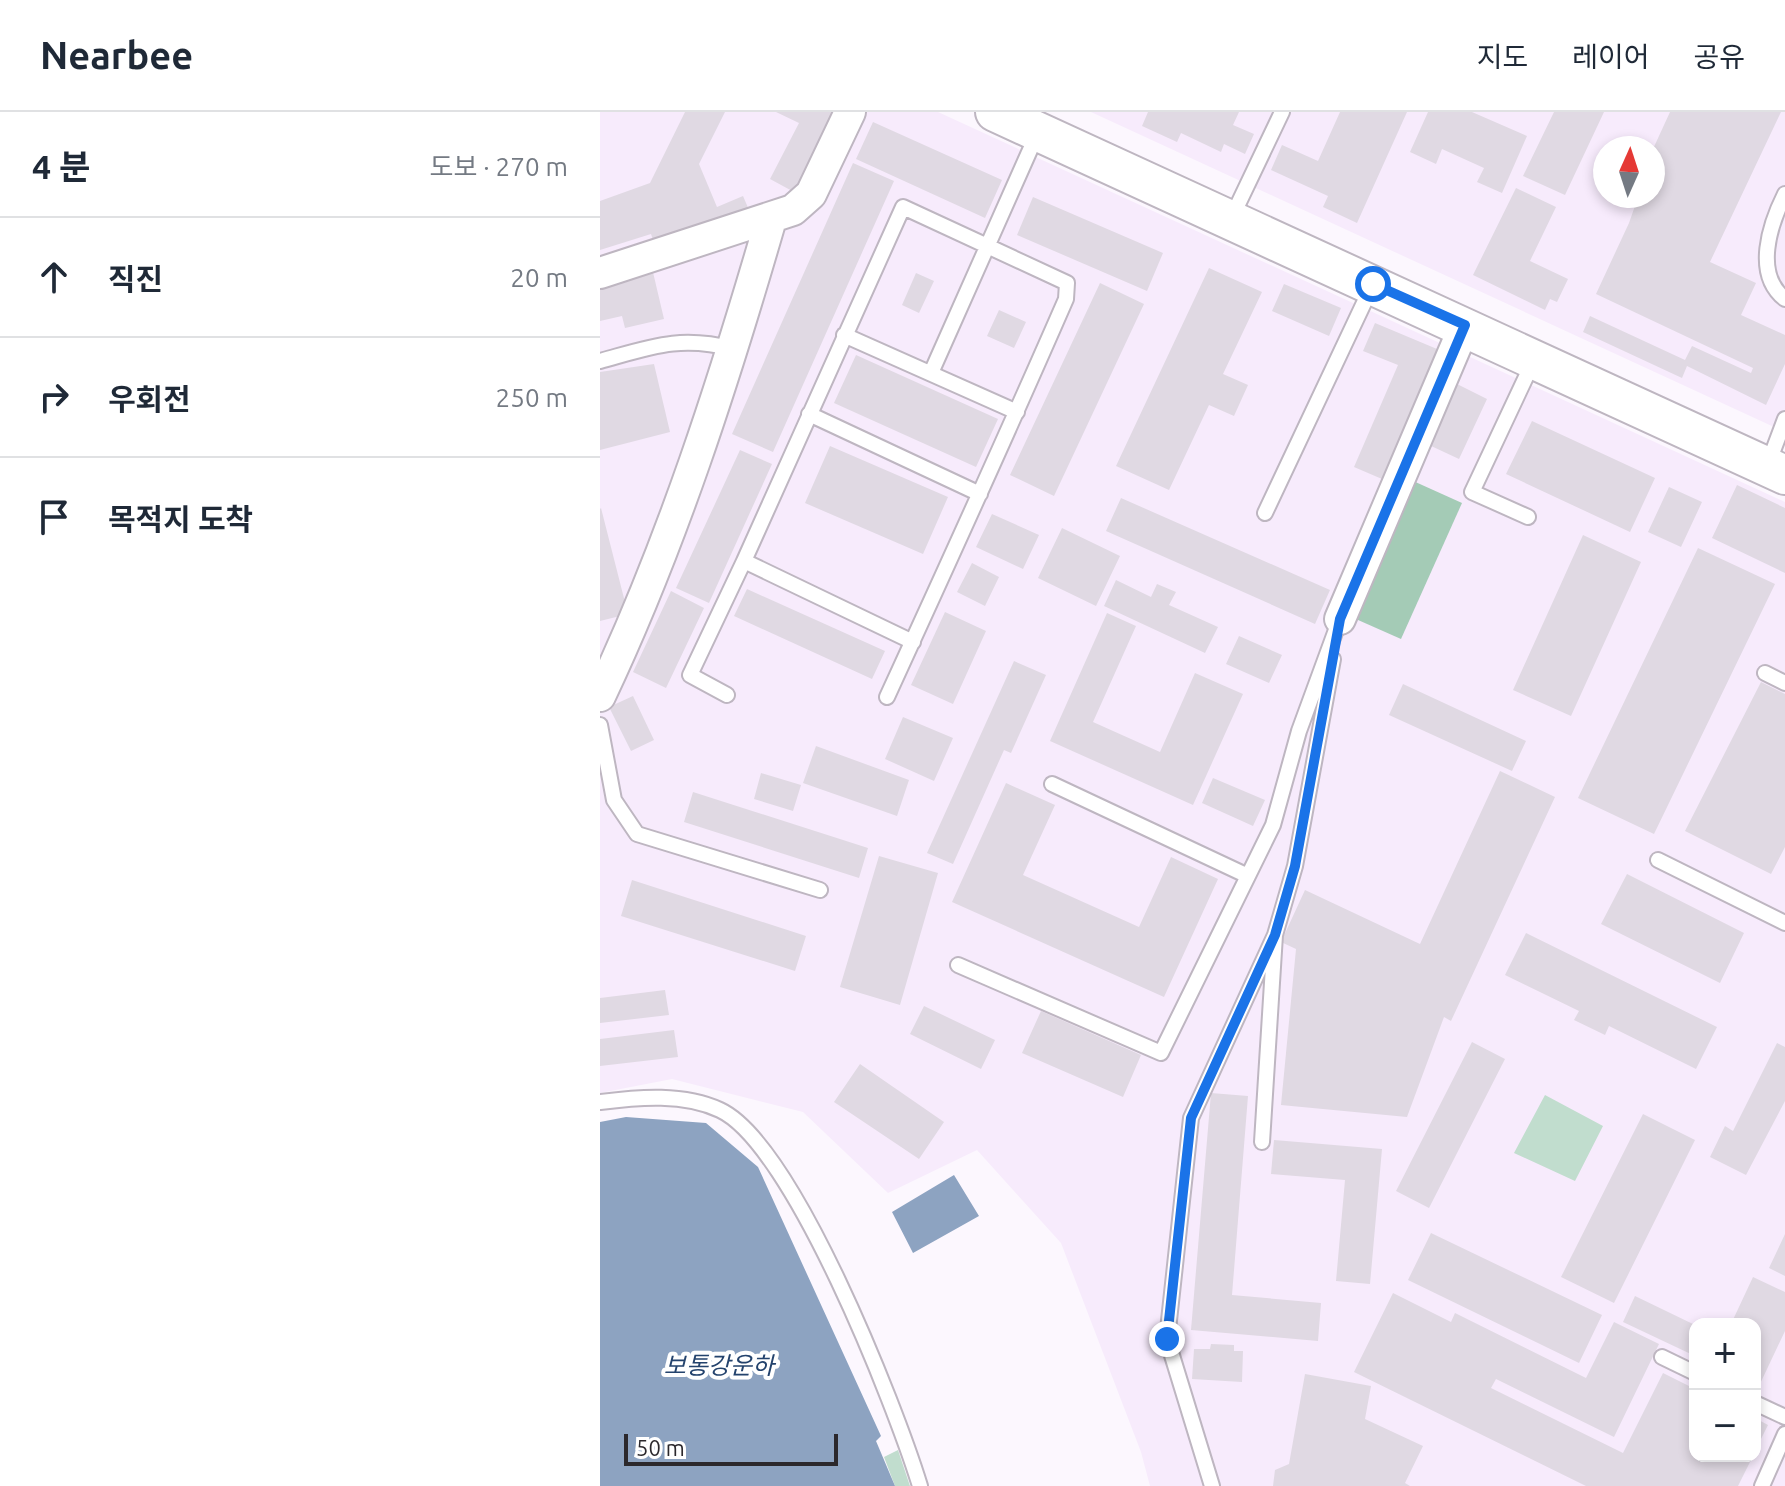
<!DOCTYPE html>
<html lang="ko">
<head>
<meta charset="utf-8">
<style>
	:root { --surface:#fff; --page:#f2f2f3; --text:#1f2937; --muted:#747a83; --line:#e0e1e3 }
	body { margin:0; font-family:Ubuntu,"Noto Sans KR",sans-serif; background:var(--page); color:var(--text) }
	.controls { position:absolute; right:24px; bottom:24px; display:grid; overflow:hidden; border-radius:16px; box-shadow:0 4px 12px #0003 }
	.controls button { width:72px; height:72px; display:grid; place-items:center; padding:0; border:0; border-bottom:2px solid var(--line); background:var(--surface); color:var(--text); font:40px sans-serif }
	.compass { position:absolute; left:993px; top:24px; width:72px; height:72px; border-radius:50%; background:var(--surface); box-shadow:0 4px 12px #0003; rotate:3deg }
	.scale { position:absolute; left:24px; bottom:20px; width:214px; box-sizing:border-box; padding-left:8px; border:4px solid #2b282c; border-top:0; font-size:22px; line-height:28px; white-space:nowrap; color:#2b282c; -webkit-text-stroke:6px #fff; paint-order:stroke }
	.stop { position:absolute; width:24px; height:24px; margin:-18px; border:6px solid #1a73e8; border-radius:50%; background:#fff }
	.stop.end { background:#1a73e8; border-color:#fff; box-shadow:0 2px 8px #0008 }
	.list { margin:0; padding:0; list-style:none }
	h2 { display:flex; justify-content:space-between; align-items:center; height:104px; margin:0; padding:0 32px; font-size:34px }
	h2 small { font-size:26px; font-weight:400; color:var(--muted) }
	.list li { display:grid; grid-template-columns:52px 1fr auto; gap:24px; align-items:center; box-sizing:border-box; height:120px; padding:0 32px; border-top:2px solid var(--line) }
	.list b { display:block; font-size:30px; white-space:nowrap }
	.list em { font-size:26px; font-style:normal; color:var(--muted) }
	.icon { flex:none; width:44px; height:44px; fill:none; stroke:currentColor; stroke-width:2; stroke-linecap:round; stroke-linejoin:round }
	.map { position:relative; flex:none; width:1185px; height:1374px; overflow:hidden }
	header { display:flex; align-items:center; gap:48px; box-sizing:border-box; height:112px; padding:0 40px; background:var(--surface); border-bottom:2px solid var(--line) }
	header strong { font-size:38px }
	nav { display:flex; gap:44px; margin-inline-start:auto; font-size:28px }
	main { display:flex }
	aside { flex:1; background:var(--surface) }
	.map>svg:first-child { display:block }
	.built { fill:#f7ebfc; fill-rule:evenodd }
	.green { fill:#c1ddce }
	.forest { fill:#a4cbb6 }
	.water { fill:#8da3c1 }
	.building { fill:#e0d9e3 }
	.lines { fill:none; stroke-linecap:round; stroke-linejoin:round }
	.service-casing { stroke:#beb6c1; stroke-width:18 }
	.minor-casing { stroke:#beb6c1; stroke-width:34 }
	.tertiary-casing { stroke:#beb6c1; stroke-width:42 }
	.service { stroke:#fff; stroke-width:14 }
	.minor { stroke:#fff; stroke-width:30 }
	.tertiary { stroke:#fff; stroke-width:38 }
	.route { stroke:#1a73e8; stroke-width:10 }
	.labels { text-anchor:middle; stroke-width:8; stroke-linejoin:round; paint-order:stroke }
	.water-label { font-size:24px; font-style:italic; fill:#24436d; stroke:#fff }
</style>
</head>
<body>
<header>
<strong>Nearbee</strong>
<nav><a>지도</a><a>레이어</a><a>공유</a></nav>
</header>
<main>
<aside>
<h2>4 분<small>도보 · 270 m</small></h2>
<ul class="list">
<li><svg class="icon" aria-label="ahead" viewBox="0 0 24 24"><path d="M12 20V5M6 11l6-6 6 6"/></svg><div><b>직진</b></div><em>20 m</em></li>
<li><svg class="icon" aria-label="right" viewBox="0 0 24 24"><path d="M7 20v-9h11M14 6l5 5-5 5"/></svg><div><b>우회전</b></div><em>250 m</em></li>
<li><svg class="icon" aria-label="arrive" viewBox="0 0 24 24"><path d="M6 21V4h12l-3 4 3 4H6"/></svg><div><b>목적지 도착</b></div></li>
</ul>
</aside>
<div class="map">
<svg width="1185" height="1374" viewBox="0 0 1185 1374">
	<rect width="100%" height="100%" fill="#fcf7fe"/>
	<path class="built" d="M0,0H338L1185,390V1374H550L541,1340L461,1131L377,1038L288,1081L203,1000L72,967L0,981ZM1095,1212H1155V1344H1095Z
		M491,0H1185V320ZM1005,36H1053V84H1005Z"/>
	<path class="green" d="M945,983L1003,1014L975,1069L914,1041Z
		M298,1338L310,1374H295L284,1345Z"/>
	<path class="forest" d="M811,368L862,391L801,527L749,504Z"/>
	<path class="water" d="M26,1005L106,1011L158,1055L281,1324L276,1329L295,1374H0V1010Z
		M354,1063L379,1104L313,1141L292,1100Z"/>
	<path class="building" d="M85,0H125L99,52L117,95L143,84L149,98L55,134L51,122L0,138V89L50,71Z
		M176,0H234L194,80L170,67L199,11Z
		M548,0H639L633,13L654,22L645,42L624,32L621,40L581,21L577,30L542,14Z
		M740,0H807L757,111L723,95L728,84L671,58L682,33L718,49Z
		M828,0H872L927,24L902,81L877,70L884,56L842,37L836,52L810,40Z
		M954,0H1004L965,83L923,64Z
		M1070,0H1181L1110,150L1156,171L1141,203L1185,223V252L1166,293L1087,254L1082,266L983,220L990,204L1085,248L1092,234L1151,261L1153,256L996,182L1029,111L1036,91L1029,88L1031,84H1053V37Z
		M273,10L402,68L385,106L256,47Z
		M253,51L294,69L173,340L132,322Z
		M916,76L956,95L930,149L968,167L957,190L950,187L945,198L873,163Z
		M433,85L563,141L547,179L417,123Z
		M52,156L64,207L25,216L22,204L0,209V170Z
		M609,156L662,180L623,262L648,273L634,304L609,293L569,378L516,354Z
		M316,161L334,169L319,201L302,193Z
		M500,171L544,192L454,384L410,363Z
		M684,172L741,196L729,224L672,199Z
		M399,198L426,210L414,236L387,224Z
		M775,211L837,237L782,367L754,355L798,253L763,239Z
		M256,243L398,307L376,355L234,291Z
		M54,252L70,320L0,338V260Z
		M857,272L887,287L859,347L829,333Z
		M932,309L1055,366L1030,420L906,362Z
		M230,334L348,385L323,442L205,391Z
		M140,338L172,352L109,491L76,476Z
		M1137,373L1185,396V461L1112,426Z
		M1069,375L1102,390L1081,435L1048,420Z
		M521,386L730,478L715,512L506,419Z
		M1,396L28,502L0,509V397Z
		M392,402L439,423L423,457L376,435Z
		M462,416L520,444L496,494L438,466Z
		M983,423L1041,450L971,604L913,578Z
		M1098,436L1175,472L1054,722L978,686Z
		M372,451L399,465L385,494L357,480Z
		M516,468L551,485L557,472L576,480L569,493L618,515L605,541L504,494Z
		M147,477L285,539L272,567L134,504Z
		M71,479L104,496L66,576L33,560Z
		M345,500L386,519L353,592L311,573Z
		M507,501L536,514L493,610L560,640L595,561L643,582L593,693L450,629Z
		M639,524L682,543L669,571L626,552Z
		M414,549L446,563L411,641L404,638L353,752L327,741Z
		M1161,570L1185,582V735L1171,762L1085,719Z
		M803,572L926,629L912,659L789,603Z
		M33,584L54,628L31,639L9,595Z
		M303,605L353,626L334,669L285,647Z
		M216,634L309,668L297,704L203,671Z
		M900,659L955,685L851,909L844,905L807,1005L681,993L696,837L681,830L705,778L820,832Z
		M161,661L201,673L193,699L154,687Z
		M613,666L665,688L653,714L602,691Z
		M406,671L455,693L423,763L539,815L571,745L618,767L564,885L352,790Z
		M93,680L268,736L259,766L84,710Z
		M279,744L338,761L300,893L240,875Z
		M1027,762L1144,821L1120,871L1001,812Z
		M32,768L206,824L195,859L21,804Z
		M926,821L1117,915L1096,957L1009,914L1005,923L974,908L979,899L905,863Z
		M65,878L69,903L0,911V886Z
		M324,894L395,928L381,957L310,922Z
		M441,899L541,943L523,985L422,941Z
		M74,918L78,945L0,954V927Z
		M872,930L905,947L829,1096L796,1079Z
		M1177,931L1185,935V989L1146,1063L1110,1045L1125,1014L1133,1019Z
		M260,952L344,1010L319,1047L234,990Z
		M611,981L648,984L632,1183L721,1191L718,1229L591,1218Z
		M1043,1002L1095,1028L1014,1191L961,1165Z
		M674,1028L782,1037L770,1172L736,1169L745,1068L671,1062Z
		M831,1121L1002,1203L979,1251L808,1168Z
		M1185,1122V1164L1169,1156Z
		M1153,1165L1185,1180V1219L1159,1274L1155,1273V1212H1131Z
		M793,1181L851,1210L855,1201L986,1266L1014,1210L1059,1232L1014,1325L896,1267L891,1276L1023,1341L1063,1261L1095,1277V1344H1153L1138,1374H986L754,1260Z
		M1035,1184L1095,1213V1244L1023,1210Z
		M611,1232L634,1233V1239H643L642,1270L592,1267L594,1237H610Z
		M705,1262L771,1274L765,1307L823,1334L805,1371L810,1374H673L675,1358L689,1352Z
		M1155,1306L1168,1313L1155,1339Z"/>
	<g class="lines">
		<defs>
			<path id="service" d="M1185,82C1170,112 1153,162 1185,187
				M631,107L682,0
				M244,223L417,300
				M0,249C51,235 80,223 133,237
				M331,261L438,20
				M209,302L380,382
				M1167,355L1185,307
				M665,401L771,176
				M928,405L872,380L933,250
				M1165,561L1185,571
				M127,583L90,563L144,449
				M287,585C348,452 408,320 466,187L467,171L303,95L144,449L313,530
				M0,613L14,688L37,722L220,778
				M452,672L648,764
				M1058,748L1185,811
				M358,853L561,941L673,713L699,619L740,507
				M0,990C39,985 84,981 120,998C193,1032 295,1293 320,1374
				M662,1030L675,823L695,754L733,547
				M1062,1245L1095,1261
				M1155,1291L1185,1305
				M612,1374L567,1227L591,1006L675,823
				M1162,1374L1185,1322"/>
			<path id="minor" d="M0,161L193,98L211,82L250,0
				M740,507L865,213
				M0,584C72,432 124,269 171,107"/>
			<path id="tertiary" d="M395,0L1185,363"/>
		</defs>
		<use href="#service" class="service-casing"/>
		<use href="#minor" class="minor-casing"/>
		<use href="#tertiary" class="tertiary-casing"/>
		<use href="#service" class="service"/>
		<use href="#minor" class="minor"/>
		<use href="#tertiary" class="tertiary"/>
	</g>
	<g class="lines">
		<path class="route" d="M567,1227L591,1006L675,823L695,754L740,507L865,213L773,172"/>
	</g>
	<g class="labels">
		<g class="water-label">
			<text x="119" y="1262">보통강운하</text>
		</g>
	</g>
</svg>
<div class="controls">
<button>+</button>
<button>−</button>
</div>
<svg class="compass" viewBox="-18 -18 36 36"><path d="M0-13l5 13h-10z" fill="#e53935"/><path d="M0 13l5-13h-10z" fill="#747a83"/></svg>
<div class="scale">50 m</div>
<div class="stop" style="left:773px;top:172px"></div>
<div class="stop end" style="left:567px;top:1227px"></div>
</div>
</main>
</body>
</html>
